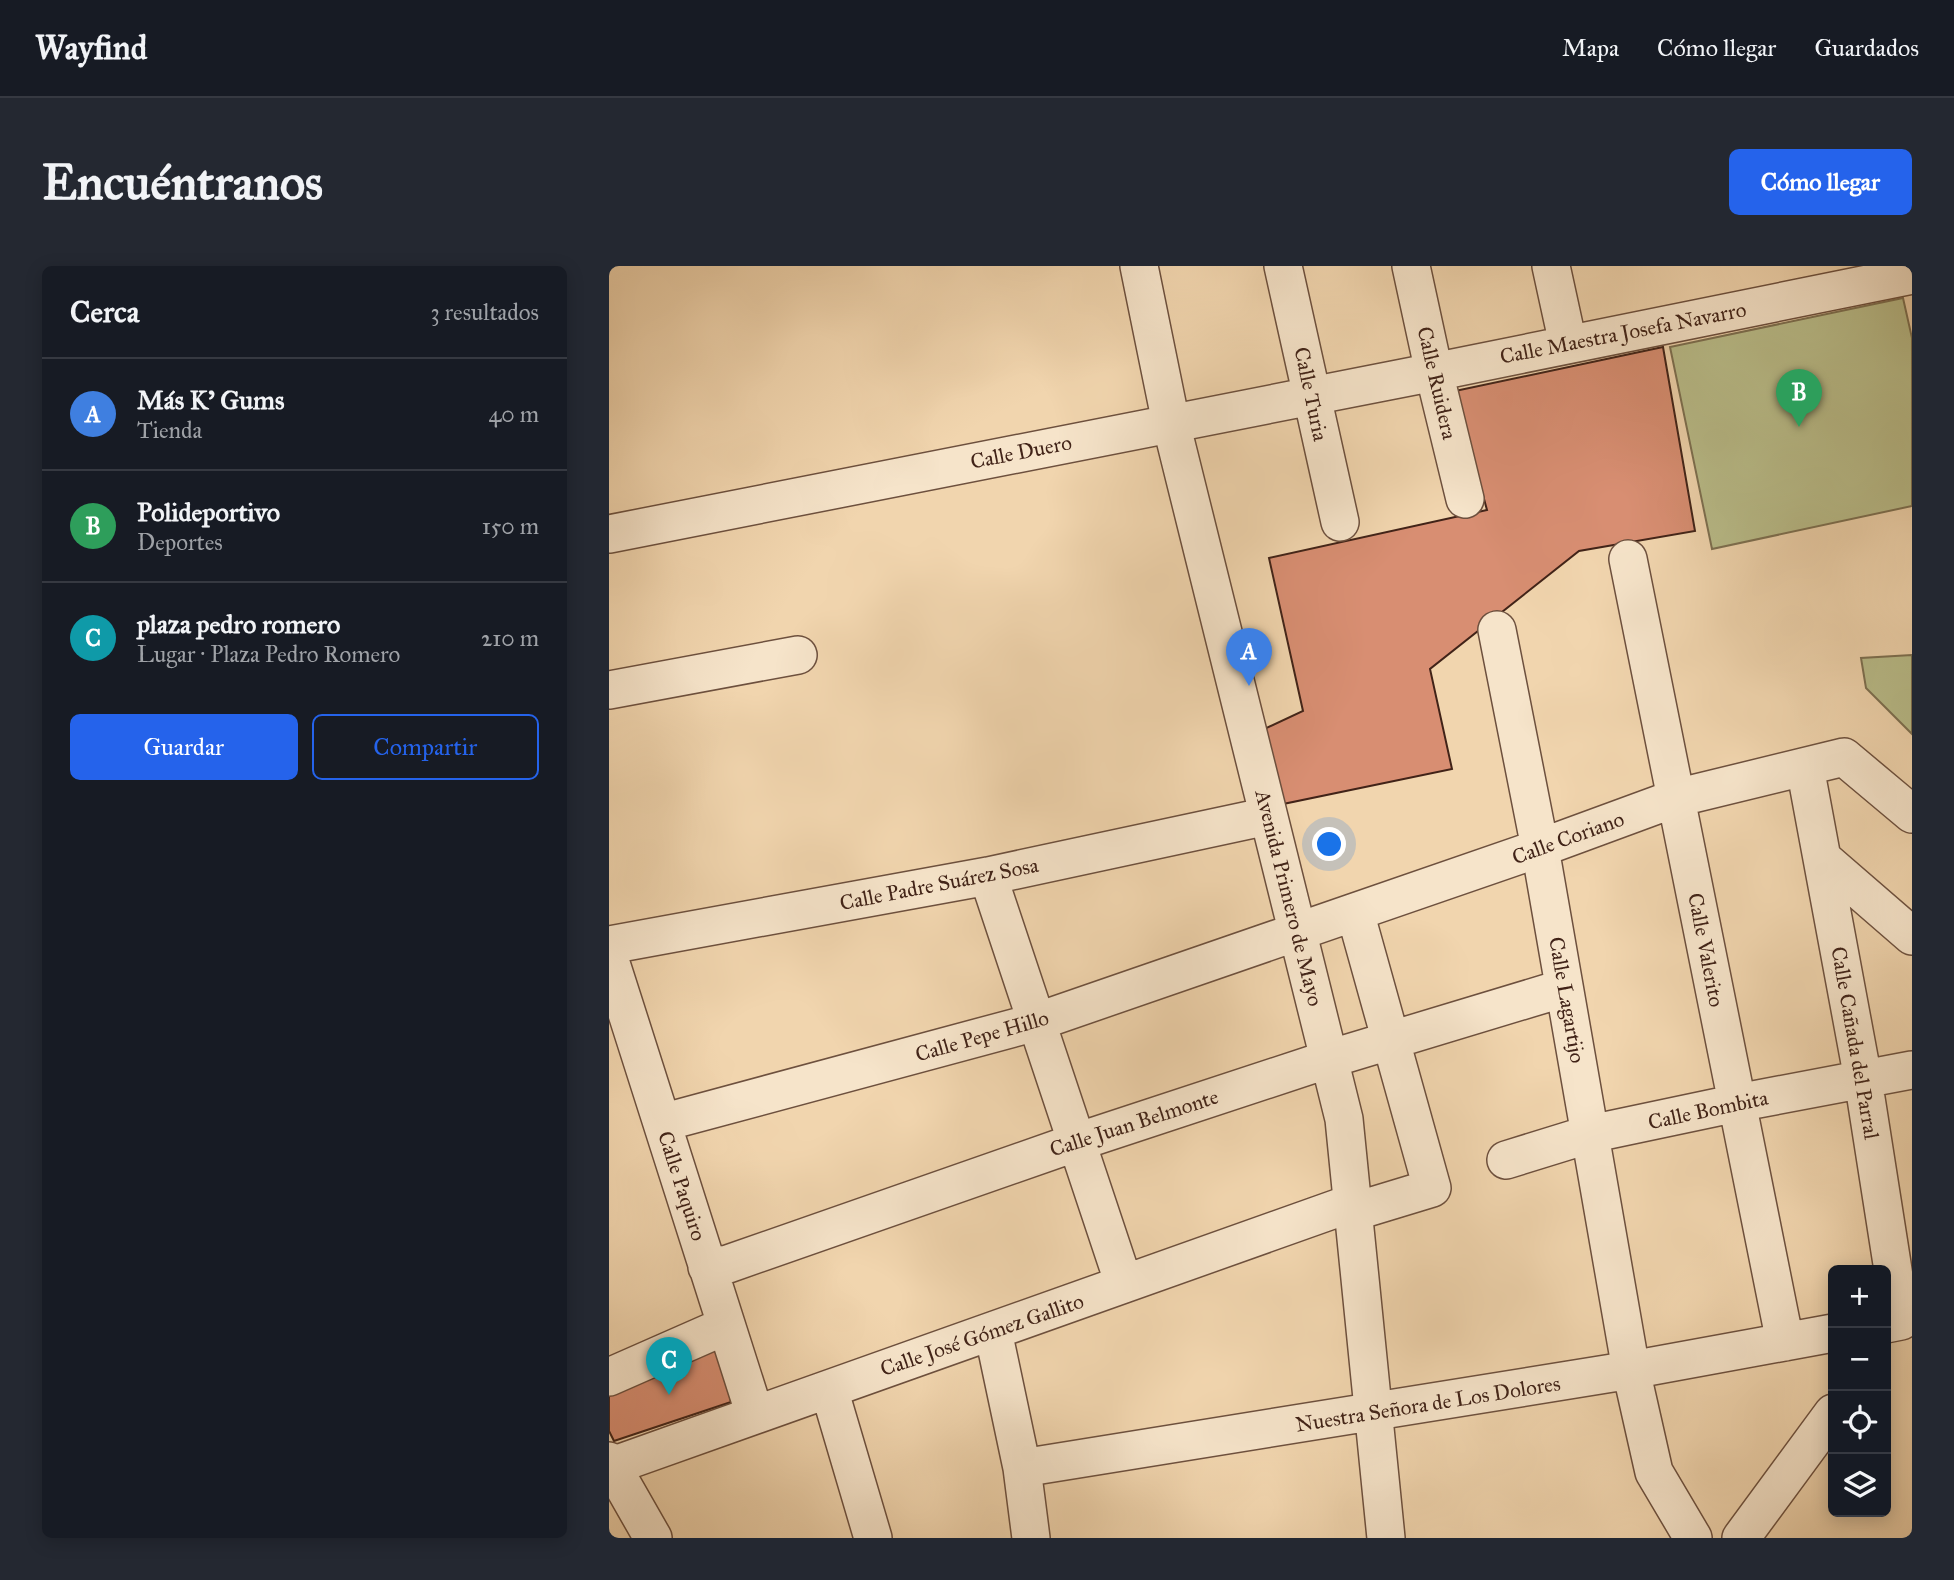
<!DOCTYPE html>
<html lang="es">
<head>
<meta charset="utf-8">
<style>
	:root { --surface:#171b24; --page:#242831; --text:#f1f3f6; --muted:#9ea1a6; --line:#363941; --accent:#2563eb }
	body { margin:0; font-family:"IM FELL Great Primer",serif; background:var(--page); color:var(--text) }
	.controls { position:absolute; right:21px; bottom:21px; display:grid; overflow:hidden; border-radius:10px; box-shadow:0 4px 18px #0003 }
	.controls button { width:63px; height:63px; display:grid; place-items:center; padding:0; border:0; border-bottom:2px solid var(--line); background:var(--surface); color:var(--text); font:35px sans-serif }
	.you { position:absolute; left:721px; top:579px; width:24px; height:24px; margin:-18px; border:5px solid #fff; border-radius:50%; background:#1a73e8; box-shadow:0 0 0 10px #1a73e833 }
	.badge { display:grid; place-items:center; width:46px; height:46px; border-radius:50%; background:var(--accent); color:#fff; font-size:23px; font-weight:700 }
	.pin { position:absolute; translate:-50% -58px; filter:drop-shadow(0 2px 4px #0008) }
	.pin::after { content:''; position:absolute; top:37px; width:24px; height:21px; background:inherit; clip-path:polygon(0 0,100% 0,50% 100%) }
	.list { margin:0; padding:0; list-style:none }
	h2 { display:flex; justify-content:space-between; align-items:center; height:91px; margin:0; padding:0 28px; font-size:30px }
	h2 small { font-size:23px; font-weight:400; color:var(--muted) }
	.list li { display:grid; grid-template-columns:46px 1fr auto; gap:21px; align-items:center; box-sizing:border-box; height:112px; padding:0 28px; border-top:2px solid var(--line) }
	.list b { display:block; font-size:26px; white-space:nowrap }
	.list p { margin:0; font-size:23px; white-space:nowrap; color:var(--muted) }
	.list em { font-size:23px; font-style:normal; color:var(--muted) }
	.actions { display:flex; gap:14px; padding:21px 28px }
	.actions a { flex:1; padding:16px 0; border:2px solid var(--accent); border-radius:10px; text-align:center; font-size:24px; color:var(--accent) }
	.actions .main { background:var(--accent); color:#fff }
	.icon { flex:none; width:38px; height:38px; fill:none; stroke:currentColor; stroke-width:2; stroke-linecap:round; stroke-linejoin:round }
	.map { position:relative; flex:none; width:1303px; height:1272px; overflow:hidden; border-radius:10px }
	header { display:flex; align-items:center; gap:42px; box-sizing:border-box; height:98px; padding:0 35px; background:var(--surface); border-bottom:2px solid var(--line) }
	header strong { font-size:33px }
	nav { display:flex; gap:38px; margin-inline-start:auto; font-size:24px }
	.intro { display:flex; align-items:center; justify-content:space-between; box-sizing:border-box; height:168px; padding:0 42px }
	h1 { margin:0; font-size:49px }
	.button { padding:18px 32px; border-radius:10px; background:var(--accent); color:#fff; font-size:24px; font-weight:700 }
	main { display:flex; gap:42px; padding:0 42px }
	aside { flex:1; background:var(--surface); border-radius:10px; box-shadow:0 4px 18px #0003 }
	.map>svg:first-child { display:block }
	.green { fill:#b9bd8a; stroke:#7d7051; stroke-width:2 }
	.building { fill:#d88e72; stroke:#412318; stroke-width:2 }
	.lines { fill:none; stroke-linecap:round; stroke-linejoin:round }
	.minor-casing { stroke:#6d503e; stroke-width:40 }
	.minor { stroke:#f6e4ca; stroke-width:37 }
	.labels { text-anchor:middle; stroke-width:5; stroke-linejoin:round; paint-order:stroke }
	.street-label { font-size:21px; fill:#412318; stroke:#f6e4ca }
</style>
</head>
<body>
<header>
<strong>Wayfind</strong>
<nav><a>Mapa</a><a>Cómo llegar</a><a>Guardados</a></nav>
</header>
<div class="intro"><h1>Encuéntranos</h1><a class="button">Cómo llegar</a></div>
<main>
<aside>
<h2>Cerca<small>3 resultados</small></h2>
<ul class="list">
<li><span class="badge" style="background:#3f7fe0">A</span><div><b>Más K' Gums</b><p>Tienda</p></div><em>40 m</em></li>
<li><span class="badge" style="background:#2e9e5b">B</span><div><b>Polideportivo</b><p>Deportes</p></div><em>150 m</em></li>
<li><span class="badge" style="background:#0f9aa8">C</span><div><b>plaza pedro romero</b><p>Lugar · Plaza Pedro Romero</p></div><em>210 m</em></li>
</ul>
<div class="actions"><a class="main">Guardar</a><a>Compartir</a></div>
</aside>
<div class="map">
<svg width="1303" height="1272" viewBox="0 0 1303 1272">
	<rect width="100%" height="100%" fill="#f1d5ae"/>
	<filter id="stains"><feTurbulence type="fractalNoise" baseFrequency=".00286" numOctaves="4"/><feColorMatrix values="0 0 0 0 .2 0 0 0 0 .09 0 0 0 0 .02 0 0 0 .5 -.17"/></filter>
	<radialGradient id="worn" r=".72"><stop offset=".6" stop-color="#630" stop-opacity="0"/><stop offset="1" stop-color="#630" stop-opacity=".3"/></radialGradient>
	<path class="green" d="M1294,32L1303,72V240L1103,283L1061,81Z
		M1303,389V468L1257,422L1252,392Z"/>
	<path class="building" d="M1054,81L1086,265L970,285L821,403L843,503L674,538L653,464L694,445L660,292L878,244L846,125Z
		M110,1074L122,1136L5,1175L0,1165V1122Z"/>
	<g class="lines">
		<defs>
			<path id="minor" d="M530,0L562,157L735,853L777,1272
				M674,0L731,256
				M802,0L825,106L856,233
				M942,0L959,78
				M0,268L825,106L1303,9
				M1019,293L1176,1076
				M888,364L931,582L1022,1104L1045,1206L1084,1272
				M0,424L189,389
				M1196,501L1254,813L1292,1055L1277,1058
				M1213,592L1303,670
				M379,610L515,1018
				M0,679L379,610L659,550
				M0,691L146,1149
				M52,854L67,853L427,756L931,582L1067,532L1235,491L1303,548
				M897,894L981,868L1128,837L1303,804
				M744,946L823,922L746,646
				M98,1001L119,998L468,876L720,793L955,722
				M384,1065L413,1202L422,1272
				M0,1111L116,1060
				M220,1123L264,1272
				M0,1195L44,1272
				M3,1200L743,937
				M413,1202L1022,1104L1224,1067
				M1132,1272L1224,1147"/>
		</defs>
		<use href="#minor" class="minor-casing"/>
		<use href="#minor" class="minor"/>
	</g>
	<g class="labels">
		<g class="street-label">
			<text transform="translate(1014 67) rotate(-11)" y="7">Calle Maestra Josefa Navarro</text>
			<text transform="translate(828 117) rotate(77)" y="7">Calle Ruidera</text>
			<text transform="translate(702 128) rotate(78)" y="7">Calle Turia</text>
			<text transform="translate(412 186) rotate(-11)" y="7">Calle Duero</text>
			<text transform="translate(959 572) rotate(-20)" y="7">Calle Coriano</text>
			<text transform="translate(330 618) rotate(-11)" y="7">Calle Padre Suárez Sosa</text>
			<text transform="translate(680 632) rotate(76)" y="7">Avenida Primero de Mayo</text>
			<text transform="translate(1097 684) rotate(79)" y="7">Calle Valerito</text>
			<text transform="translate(958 734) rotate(80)" y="7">Calle Lagartijo</text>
			<text transform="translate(373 770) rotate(-16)" y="7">Calle Pepe Hillo</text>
			<text transform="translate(1246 777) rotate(80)" y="7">Calle Cañada del Parral</text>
			<text transform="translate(1099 844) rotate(-12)" y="7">Calle Bombita</text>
			<text transform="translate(525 857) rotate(-18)" y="7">Calle Juan Belmonte</text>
			<text transform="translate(73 920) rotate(72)" y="7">Calle Paquiro</text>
			<text transform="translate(373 1069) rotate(-19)" y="7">Calle José Gómez Gallito</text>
			<text transform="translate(819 1138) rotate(-9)" y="7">Nuestra Señora de Los Dolores</text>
		</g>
	</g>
	<rect width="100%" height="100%" filter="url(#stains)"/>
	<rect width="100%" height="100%" fill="url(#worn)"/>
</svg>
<div class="controls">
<button>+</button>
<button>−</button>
<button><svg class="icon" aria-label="locate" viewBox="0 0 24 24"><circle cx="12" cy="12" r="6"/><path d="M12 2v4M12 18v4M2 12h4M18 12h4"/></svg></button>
<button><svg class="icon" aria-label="layers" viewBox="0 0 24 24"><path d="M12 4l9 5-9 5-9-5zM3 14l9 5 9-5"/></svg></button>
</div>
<div class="you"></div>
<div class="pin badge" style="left:640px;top:420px;background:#3f7fe0">A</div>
<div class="pin badge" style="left:1190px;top:161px;background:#2e9e5b">B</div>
<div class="pin badge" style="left:60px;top:1129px;background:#0f9aa8">C</div>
</div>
</main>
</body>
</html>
